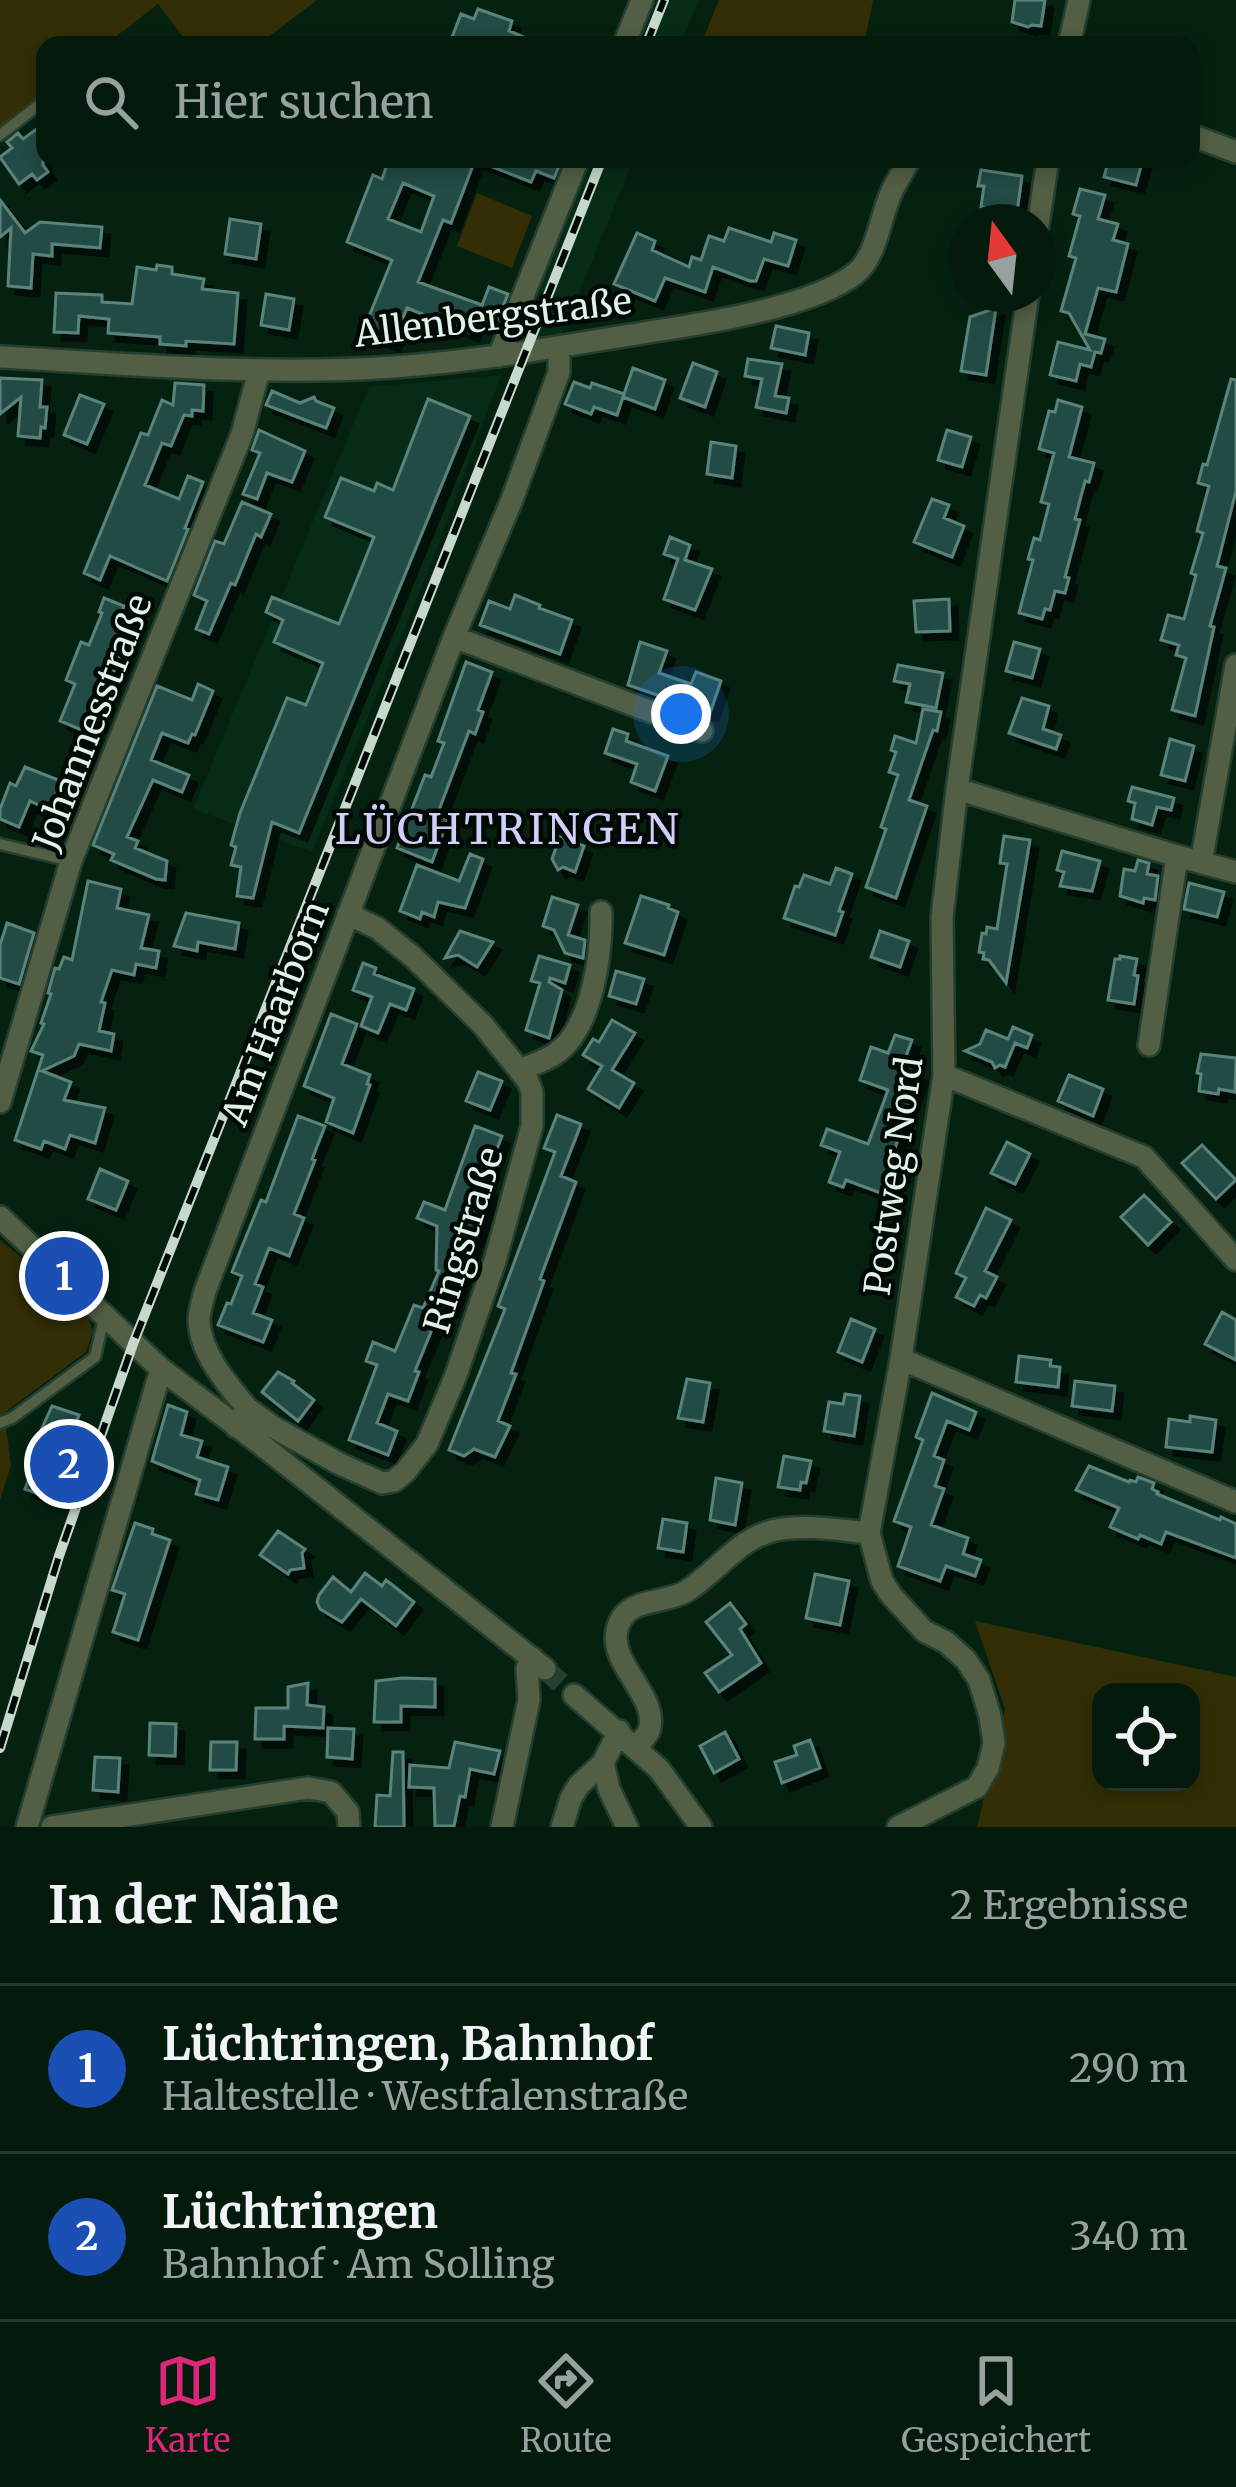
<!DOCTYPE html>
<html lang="de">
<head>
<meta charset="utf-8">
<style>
	:root { --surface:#041a0d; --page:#0d2316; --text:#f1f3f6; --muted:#97a19d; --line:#25382e; --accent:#db2777 }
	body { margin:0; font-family:Merriweather,serif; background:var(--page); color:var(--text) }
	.controls { position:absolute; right:36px; bottom:36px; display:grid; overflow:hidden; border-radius:24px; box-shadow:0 6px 18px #0003 }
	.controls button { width:108px; height:108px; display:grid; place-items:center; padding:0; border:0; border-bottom:3px solid var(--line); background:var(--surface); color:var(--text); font:60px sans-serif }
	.compass { position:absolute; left:948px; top:204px; width:108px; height:108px; border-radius:50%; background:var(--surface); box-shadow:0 6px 18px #0003; rotate:345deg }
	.you { position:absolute; left:681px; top:714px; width:42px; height:42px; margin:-30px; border:9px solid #fff; border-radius:50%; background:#1a73e8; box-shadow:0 0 0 18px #1a73e833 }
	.badge { display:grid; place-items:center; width:78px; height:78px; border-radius:50%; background:var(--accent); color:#fff; font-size:39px; font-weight:700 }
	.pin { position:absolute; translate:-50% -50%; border:6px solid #fff; box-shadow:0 3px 12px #0006 }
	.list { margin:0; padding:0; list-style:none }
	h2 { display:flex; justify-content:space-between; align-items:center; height:156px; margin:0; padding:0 48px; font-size:51px }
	h2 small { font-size:39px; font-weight:400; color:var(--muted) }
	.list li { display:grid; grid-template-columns:78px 1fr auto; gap:36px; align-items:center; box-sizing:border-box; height:168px; padding:0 48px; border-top:3px solid var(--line) }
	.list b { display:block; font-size:45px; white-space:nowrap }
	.list p { margin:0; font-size:39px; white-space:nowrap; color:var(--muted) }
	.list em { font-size:39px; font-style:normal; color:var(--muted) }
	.icon { flex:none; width:66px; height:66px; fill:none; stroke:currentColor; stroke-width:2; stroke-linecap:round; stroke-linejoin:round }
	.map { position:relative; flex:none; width:1236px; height:1827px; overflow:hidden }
	.search { position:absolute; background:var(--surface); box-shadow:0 6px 18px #0003; left:36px; right:36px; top:36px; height:132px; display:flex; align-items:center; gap:30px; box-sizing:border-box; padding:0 42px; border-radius:24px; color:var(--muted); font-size:45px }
	.sheet { height:492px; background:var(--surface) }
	nav { display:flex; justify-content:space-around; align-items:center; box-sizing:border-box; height:168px; border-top:3px solid var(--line); background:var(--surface); font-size:33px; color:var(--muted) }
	nav a { display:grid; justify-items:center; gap:6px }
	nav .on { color:var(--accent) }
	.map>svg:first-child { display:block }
	.built { fill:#062c17 }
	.green { fill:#332e06; fill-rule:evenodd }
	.building { fill:#234c45; stroke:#5a837b; stroke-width:3; fill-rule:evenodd; filter:url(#shadow) }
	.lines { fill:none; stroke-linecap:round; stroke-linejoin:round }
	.street-tunnel { stroke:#264131; stroke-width:21; stroke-dasharray:21 10; stroke-linecap:butt }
	.lane-casing { stroke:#243f2f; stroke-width:15 }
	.street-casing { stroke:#243f2f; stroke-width:26 }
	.lane { stroke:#535f44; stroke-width:10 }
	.street { stroke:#535f44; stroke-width:21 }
	.rail-casing { stroke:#c6d9cc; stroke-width:10 }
	.rail { stroke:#010904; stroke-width:6; stroke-dasharray:18; stroke-linecap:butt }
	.labels { text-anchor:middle; stroke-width:9; stroke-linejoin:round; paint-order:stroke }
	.street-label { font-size:36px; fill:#e1f2e6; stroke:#010904 }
	.quarter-label { font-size:42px; letter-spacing:3px; fill:#d1cefa; stroke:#010904 }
</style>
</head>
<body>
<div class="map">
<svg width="1236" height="1827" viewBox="0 0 1236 1827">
	<defs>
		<filter id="shadow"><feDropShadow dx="8" dy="8" stdDeviation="0" flood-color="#0009"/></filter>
	</defs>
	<rect width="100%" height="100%" fill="#052211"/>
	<path class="built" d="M651,0H699L680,45H633Z
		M588,159H634L561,336L515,343Z
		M501,375L429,569L312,852L193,809L369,387Z"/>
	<path class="green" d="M0,0H317L258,45H189L158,4L105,45H45V91L0,126Z
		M719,0H873L864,45H745L703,39Z
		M477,193L532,216L512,268L457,246Z
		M0,1240L85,1308L93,1331L86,1352L4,1413L11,1465L0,1500Z
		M975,1621L1236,1677V1827H977L1005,1709ZM1101,1692H1191V1782H1101Z"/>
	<path class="building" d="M1015,0H1045L1041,26L1032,25L1028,27L1012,22Z
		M478,9L512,21L509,31L543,45H449L461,14L474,19Z
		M45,123L43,165L48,172L37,180L32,174L19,184L0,157L12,148L7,142L18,133L23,139Z
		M389,159H562L554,178L536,171L531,182L475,160L451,223L443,220L418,282L482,305L489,287L508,294L495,325L477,318L471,333L407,308L392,344L363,331L392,260L347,242L373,175L382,179ZM403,183L434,196L421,232L388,219Z
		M1109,159H1143L1136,185L1104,177Z
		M981,170L1022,176L1017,212L981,207L984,186H978Z
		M1080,189L1105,195L1098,219L1118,224L1113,240L1128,244L1116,292L1098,288L1085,334L1105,339L1101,353L1095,352L1091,367L1080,364L1076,381L1050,375L1058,342L1090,350L1069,313L1061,311L1076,258L1069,256L1080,216L1073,214Z
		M0,200L25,233L40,222L102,227L100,248L52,244V256L33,254L31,288L8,286L11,228L0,237Z
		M230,219L261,224L256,259L225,254Z
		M729,228L771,242L774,233L796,240L788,266L764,259L756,281H750L713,267L705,292L665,278L655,301L614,284L637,233L655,241L652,250L689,267L692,257L701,260L709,236L724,241Z
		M157,265L172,267V274L204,279L202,289L238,293L234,344L186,341V346L160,344V337L108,333L109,319L79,316L78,333L54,332L56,293L102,295V302L132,304L137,267L156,270Z
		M266,294L294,299L289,330L261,325Z
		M996,308L986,375L961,371L970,317Z
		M776,326L809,333L805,355L771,348Z
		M748,359L782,364L775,396L789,398L786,413L756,407L762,379L745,376Z
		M693,363L717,372L705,407L680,398Z
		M633,368L665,380L655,409L623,397L617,415L594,407L591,414L565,404L574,382L590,388L592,383L624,394Z
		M0,378L42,380L40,407H47L45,428L41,427L40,438L18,436L21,397L0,414Z
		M1231,379L1236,380V491L1217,566L1226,568L1210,626L1214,627L1195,716L1172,710L1186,658L1176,655L1179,645L1161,640L1168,615L1184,619L1196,575L1191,573L1203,533L1197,531L1209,486L1198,483L1203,464L1207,465Z
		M175,383L204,385L203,411L192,410V416L184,415L171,446L162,443L145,485L179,499L188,476L203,482L185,528L188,529L167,581L110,556L100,580L84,573L141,433L148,435L162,400L173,405Z
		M272,391L300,403L314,397L316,401L334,408L326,428L266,405Z
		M80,395L104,404L87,444L64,435Z
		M428,399L470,416L299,833L272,822L253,898L237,896L241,867L231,865L236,847L231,845L240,813L287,698L306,705L323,663L274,642L283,620L266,612L272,597L339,624L374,537L325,517L341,478L374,491L377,483L393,490Z
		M1058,400L1082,407L1069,457L1094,463L1089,482L1085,481L1075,519L1080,520L1065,577L1069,578L1065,593L1055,591L1050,610L1045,609L1042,619L1019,613L1033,560L1028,559L1034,538L1040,540L1049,504L1041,502L1054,453L1039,449L1049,411L1055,412Z
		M259,430L305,451L292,482L267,473L257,499L243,494L260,453L252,450Z
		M947,430L971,437L962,467L938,460Z
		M711,442L736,446L732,478L707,474Z
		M932,499L949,505L944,518L964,526L952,557L914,542Z
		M242,502L271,514L261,537L256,534L235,585L231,583L209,634L196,629L207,601L194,595L215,541L224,544Z
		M670,537L690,545L685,560L712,569L695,610L664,599L678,559L664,554Z
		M515,595L540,605L539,608L572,620L560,654L480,625L489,601L510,609Z
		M104,598L124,606L119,619L133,624L89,733L60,721L75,684L66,680L81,642L89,645L102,613L99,612Z
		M949,599L950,631L916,632L914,601Z
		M640,642L667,651L659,673L691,684L696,672L721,681L710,713L628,685Z
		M1014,642L1040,649L1032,678L1006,671Z
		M466,662L492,672L478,710L483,712L475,734L469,731L437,815L448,819L432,862L397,848L425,775L431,777L444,743L438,741Z
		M898,665L943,673L936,708L906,702L910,684L894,681Z
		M198,684L213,691L195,735L192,734L188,743L162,733L151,760L189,775L182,792L153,780L127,837L138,841L135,848L167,861L165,880L156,879L111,860L114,854L93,845L157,686L192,700Z
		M1022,698L1049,706L1043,729L1061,735L1056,749L1009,733Z
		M923,709L941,712L937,731L933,730L909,800L927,806L896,898L866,887L886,829L881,827L898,775L889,772L896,752L891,750L895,736L916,743Z
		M613,729L628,734L626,741L668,756L655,791L631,782L637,764L605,753Z
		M1170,739L1194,746L1185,781L1161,775Z
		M25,767L61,781L49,810L30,801L19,827L0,819V809L10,783L16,786Z
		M1132,787L1174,798L1171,810L1157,807L1152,825L1132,819L1135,803L1128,801Z
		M1004,836L1030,840L1006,983L989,960L983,959L984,953L979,952L982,933L986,934L987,927L997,929L1007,864L1000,863Z
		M560,837L584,846L575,872L563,867L558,870L552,859Z
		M1062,851L1100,861L1092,891L1060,886L1064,872L1057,870Z
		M470,854L483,859L465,908L438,902L434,917L422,912L420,919L400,911L417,865L459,881Z
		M1138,860L1149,863L1147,874L1158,876L1155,900L1144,898L1143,903L1120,896L1124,869L1135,871Z
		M836,868L852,874L839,911L843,912L835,935L784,918L795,886L799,887L804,875L830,884Z
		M88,881L121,889L117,908L149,915L141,948L159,951L156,968L136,964L134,975L112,970L101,1002L105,1003L99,1031L114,1034L111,1051L79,1044L74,1056L42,1071L71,1082L64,1100L105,1108L95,1143L70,1135L65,1149L44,1141L41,1149L15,1140L43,1055L31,1051L44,1024L41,1023L51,994L48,993L55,968L59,969L64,957L72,960Z
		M1189,883L1224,892L1217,917L1184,909Z
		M641,896L669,905L668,908L678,912L664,955L625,943Z
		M552,897L578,905L568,935L585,940L583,958L565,953L554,930L543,926Z
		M186,913L239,923L235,949L198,942L197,951L174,946Z
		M7,923L34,933L19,984L0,978V945Z
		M460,931L493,942L477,967L458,955L445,958Z
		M880,931L909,941L900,967L871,957Z
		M539,956L570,965L565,983L550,978L549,982L562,990L549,1038L526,1030L540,983L531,981Z
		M1120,956L1137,959L1134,975L1138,976L1134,1004L1108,1000L1115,959H1120Z
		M363,963L376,968L374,974L414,989L406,1010L390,1004L378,1033L361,1026L372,997L353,990Z
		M616,971L644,979L636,1004L609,996Z
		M331,1014L357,1024L342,1064L370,1075L367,1084L370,1085L353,1133L326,1122L334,1098L304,1086Z
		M612,1020L635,1033L612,1070L634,1083L619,1108L588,1089L602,1066L583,1055L593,1039L599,1042Z
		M1013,1027L1032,1035L1027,1048L1015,1043L1005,1067L1000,1065L995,1068L992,1062L965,1051L980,1044L986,1030L1008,1039Z
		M895,1035L912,1040L902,1067L920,1074L890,1163L897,1165L886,1195L846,1180L843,1187L829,1182L840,1152L821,1145L827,1129L868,1144L888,1090L860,1080L871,1047L888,1053Z
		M1201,1054L1236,1058L1235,1092L1219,1089L1218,1094L1199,1091L1201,1074L1197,1073Z
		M478,1072L502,1081L490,1110L466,1101Z
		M1069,1075L1103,1089L1093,1116L1058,1101Z
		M557,1115L581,1124L561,1176L576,1182L540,1279L544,1281L511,1373L516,1374L498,1421L510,1426L495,1457L474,1449L464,1456L449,1450L505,1309L498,1306L555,1152L544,1148Z
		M298,1116L325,1126L312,1159L315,1160L294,1214L304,1218L289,1256L269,1248L255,1284L263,1287L253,1313L272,1320L263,1342L218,1325L227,1303L231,1304L242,1276L232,1272L241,1249L261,1200L266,1202Z
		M475,1126L502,1136L482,1186L489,1188L487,1201L454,1298L450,1308L442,1305L415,1371L419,1372L408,1401L388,1394L377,1423L397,1431L388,1455L349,1440L377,1365L366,1361L373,1342L395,1351L414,1305L423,1308L439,1271L436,1270L437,1226L417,1218L424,1202L445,1210Z
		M1007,1142L1030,1154L1015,1184L991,1173Z
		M1202,1145L1236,1180L1216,1199L1182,1163Z
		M100,1169L128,1181L116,1210L88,1199Z
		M1144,1195L1171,1222L1148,1245L1121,1217Z
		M986,1208L1011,1220L985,1271L997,1277L986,1298L980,1295L974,1306L956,1297L966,1278L956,1273Z
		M1222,1312L1236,1320V1360L1205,1344Z
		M851,1319L875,1329L862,1362L838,1352Z
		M1019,1356L1051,1360L1050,1366L1060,1367L1058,1387L1016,1382Z
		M278,1372L294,1381L292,1383L314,1400L298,1421L262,1392Z
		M687,1379L710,1383L703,1422L678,1418Z
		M1075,1381L1115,1386L1112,1411L1072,1406Z
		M932,1393L976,1412L969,1430L947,1421L934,1456L944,1460L935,1486L944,1489L931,1525L968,1538L963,1554L981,1560L975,1576L946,1566L940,1581L898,1566L911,1527L894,1521L923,1440L916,1437Z
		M845,1394L860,1396L854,1436L824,1431L829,1402L843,1404Z
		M168,1405L187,1412L181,1435L202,1441L197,1457L228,1467L218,1500L196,1494L200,1480L152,1461Z
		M52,1406L79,1415L61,1464L54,1462L42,1495L25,1489L36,1459L32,1457L37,1439Z
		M1190,1416L1216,1420L1212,1452L1166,1447L1169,1419L1190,1422Z
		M784,1456L811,1461L806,1483L801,1482L800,1490L778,1487Z
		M1089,1466L1129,1482L1130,1480L1136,1482L1138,1477L1154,1483L1152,1489L1158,1492L1157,1494L1220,1520L1221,1517L1236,1524V1558L1166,1532L1161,1544L1140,1535L1138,1539L1110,1527L1119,1508L1076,1490Z
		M716,1478L742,1483L735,1525L710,1520Z
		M663,1519L687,1523L683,1552L658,1548Z
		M135,1523L153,1529L152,1534L170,1540L138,1640L113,1632L125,1594L112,1590Z
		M278,1531L305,1549L302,1553L304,1568L290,1570L288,1574L260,1555Z
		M365,1573L382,1586L386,1580L414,1602L396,1626L361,1599L342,1622L320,1609L317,1602L319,1595L333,1577L351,1592Z
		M815,1574L849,1581L840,1625L806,1618Z
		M730,1603L746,1624L740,1629L761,1663L719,1692L705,1673L732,1655L706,1622Z
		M402,1678L435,1679V1707L401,1706V1722H374L376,1681Z
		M308,1683L307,1705L324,1707L323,1728L284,1726V1739H255L256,1708H288V1687Z
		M150,1723L176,1724L175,1756L149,1755Z
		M328,1728L354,1729L352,1759L327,1757Z
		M725,1732L739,1759L714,1773L700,1746Z
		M810,1740L820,1768L782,1783L775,1762L797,1755L794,1746Z
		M211,1742H237L236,1770H210Z
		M455,1742L500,1751L494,1774L470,1769L465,1797L460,1796L454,1826H435L434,1788L409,1787L410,1765L449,1768Z
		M393,1752H403L404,1827H375L377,1795L390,1796Z
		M95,1757L120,1758L118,1792L93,1790Z"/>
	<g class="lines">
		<path class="street-tunnel" d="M545,1669L574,1695"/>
		<defs>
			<path id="lane" d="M0,135L45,100
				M0,844L71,861
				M0,1423L12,1418L95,1357L104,1318"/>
			<path id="street" d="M624,45L642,0
				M1069,45L1079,0
				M1191,135L1236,152
				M1038,225L1048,159
				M499,356L578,159
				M0,357C131,364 262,376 393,367C481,361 568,345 655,331C708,323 815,306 856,273C877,256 880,216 892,191C897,180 904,170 910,159
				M454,637L702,731
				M957,789L1177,856L1236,872
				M1201,863L1236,665
				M1149,1045L1177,856
				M520,1070C531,1065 545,1061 555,1054C592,1030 602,953 601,912
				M944,1075L1144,1157L1236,1260
				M0,1102L71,861L242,434L259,371
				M0,1217L161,1369L267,1449L545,1669
				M901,1359L1236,1502
				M247,1408L273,1427L338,1463L382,1483L394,1481L405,1472L427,1444L456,1375L495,1261L532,1126V1092L528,1081L483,1025L412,956L377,928L348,914
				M236,1427L247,1408C227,1384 200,1353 199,1320C199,1311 203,1300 205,1291L454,637L511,502L559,372V347
				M574,1695L659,1769L701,1827
				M636,1747C640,1742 645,1738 648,1733C663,1699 608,1665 617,1630C625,1596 662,1605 685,1592C718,1572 737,1538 776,1530C806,1524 839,1530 869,1533
				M603,1763L609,1789L627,1827
				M27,1827L161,1369
				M52,1827L308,1788L331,1792L348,1812L349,1827
				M502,1827L529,1700L527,1668L532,1658
				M562,1827L571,1798L579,1785L603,1763L619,1731
				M898,1827L977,1787L988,1768L994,1743L990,1716L979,1680L966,1660L946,1642L924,1631L891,1595L882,1581L869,1533L901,1359L944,1075L942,917L957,789L1028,294"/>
		</defs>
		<use href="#lane" class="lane-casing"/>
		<use href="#street" class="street-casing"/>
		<use href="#lane" class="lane"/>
		<use href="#street" class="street"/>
		<defs>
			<path id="rail" d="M646,45L664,0
				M0,1748L59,1556L133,1344L602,159"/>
		</defs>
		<use href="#rail" class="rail-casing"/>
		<use href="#rail" class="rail"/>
	</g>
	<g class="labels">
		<g class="street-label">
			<text transform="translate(493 317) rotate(-7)" y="13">Allenbergstraße</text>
			<text transform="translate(92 722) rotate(-69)" y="13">Johannesstraße</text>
			<text transform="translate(275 1013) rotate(-69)" y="13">Am Haarborn</text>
			<text transform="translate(893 1176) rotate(-82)" y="13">Postweg Nord</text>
			<text transform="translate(463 1240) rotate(-73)" y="13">Ringstraße</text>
		</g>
		<g class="quarter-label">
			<text x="508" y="844">LÜCHTRINGEN</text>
		</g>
	</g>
</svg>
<div class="controls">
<button><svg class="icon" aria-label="locate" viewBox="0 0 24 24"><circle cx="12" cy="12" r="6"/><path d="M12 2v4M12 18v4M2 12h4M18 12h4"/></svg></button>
</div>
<svg class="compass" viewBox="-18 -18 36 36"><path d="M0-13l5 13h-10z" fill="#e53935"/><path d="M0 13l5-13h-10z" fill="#97a19d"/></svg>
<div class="you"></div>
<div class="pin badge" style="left:64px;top:1276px;background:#1a4fb4">1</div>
<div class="pin badge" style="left:69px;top:1464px;background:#1a4fb4">2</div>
<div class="search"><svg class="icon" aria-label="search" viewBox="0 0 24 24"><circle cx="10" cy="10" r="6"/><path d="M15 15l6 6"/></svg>Hier suchen</div>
</div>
<section class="sheet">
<h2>In der Nähe<small>2 Ergebnisse</small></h2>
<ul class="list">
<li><span class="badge" style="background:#1a4fb4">1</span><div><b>Lüchtringen, Bahnhof</b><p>Haltestelle · Westfalenstraße</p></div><em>290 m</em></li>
<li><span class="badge" style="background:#1a4fb4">2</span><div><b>Lüchtringen</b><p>Bahnhof · Am Solling</p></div><em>340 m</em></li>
</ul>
</section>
<nav>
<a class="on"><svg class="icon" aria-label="map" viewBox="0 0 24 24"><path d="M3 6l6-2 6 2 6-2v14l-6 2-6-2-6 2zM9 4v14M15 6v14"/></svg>Karte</a>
<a><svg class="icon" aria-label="directions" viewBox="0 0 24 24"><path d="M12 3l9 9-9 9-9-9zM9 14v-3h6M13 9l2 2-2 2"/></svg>Route</a>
<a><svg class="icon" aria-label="saved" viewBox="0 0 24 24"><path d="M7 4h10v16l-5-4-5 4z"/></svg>Gespeichert</a>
</nav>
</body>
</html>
